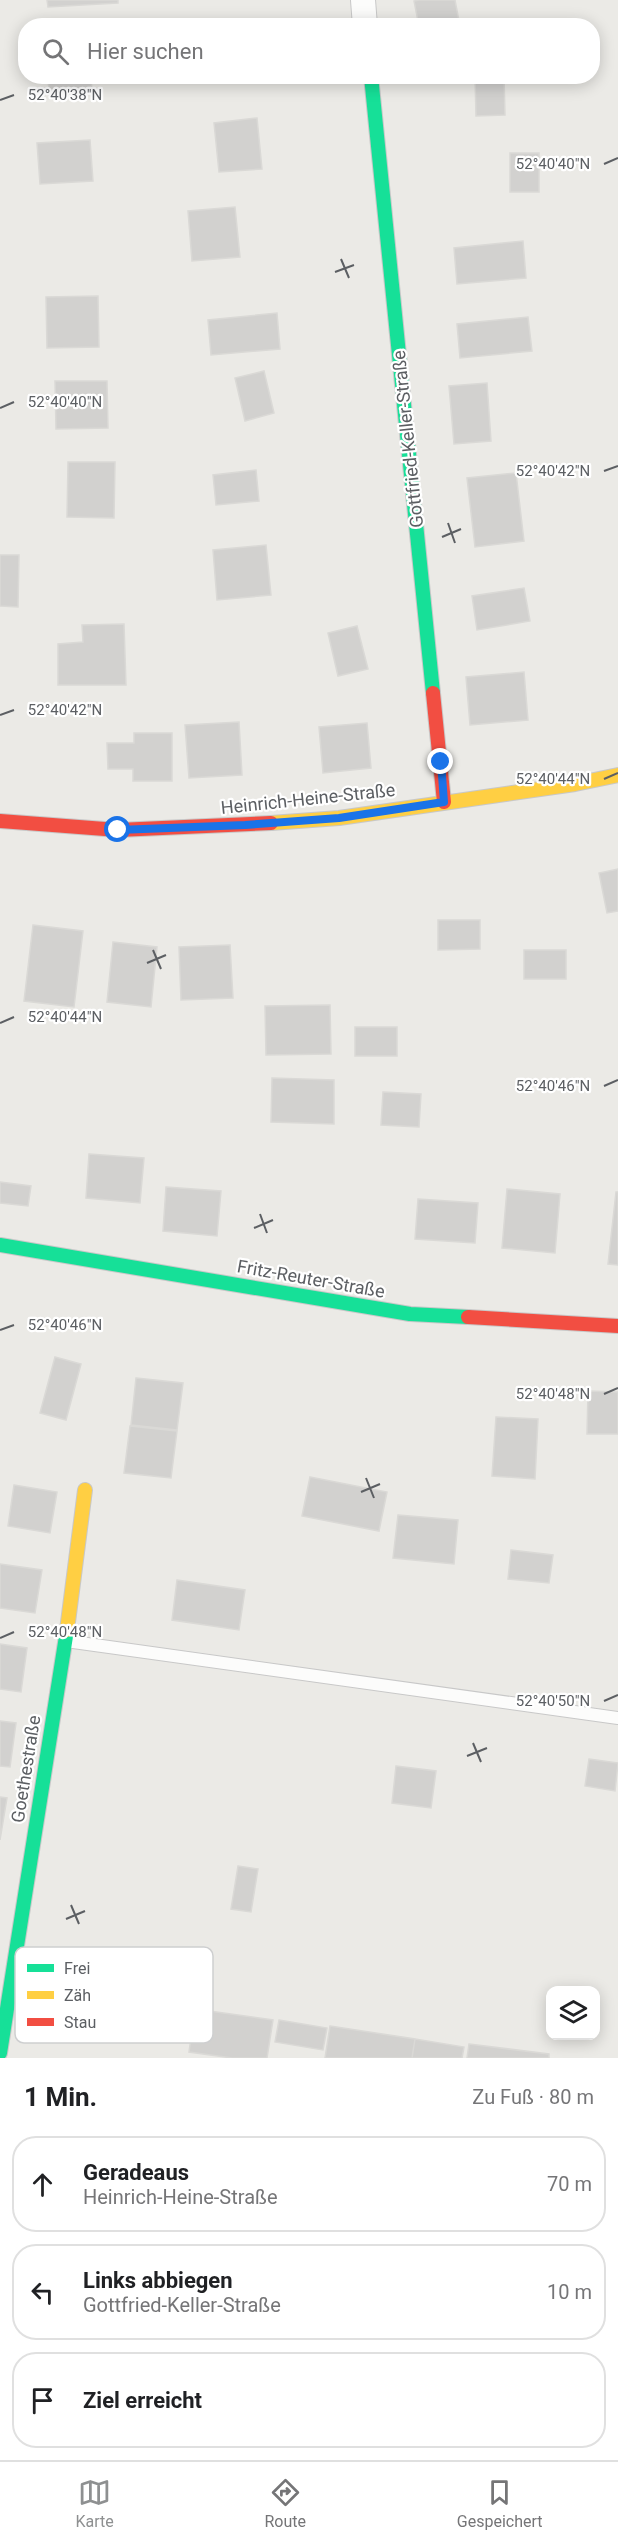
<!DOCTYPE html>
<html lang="de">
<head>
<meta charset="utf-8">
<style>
	:root { --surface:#fff; --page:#f2f2f2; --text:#202124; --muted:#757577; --line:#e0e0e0; --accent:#8e9091 }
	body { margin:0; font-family:Roboto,sans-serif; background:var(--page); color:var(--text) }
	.controls { position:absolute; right:18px; bottom:18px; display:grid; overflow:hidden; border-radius:12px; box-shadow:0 3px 15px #0003 }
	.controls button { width:54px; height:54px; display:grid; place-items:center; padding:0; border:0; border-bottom:2px solid var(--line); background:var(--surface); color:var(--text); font:30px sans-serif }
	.stop { position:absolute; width:18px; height:18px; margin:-14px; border:4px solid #1a73e8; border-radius:50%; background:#fff }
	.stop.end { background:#1a73e8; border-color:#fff; box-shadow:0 2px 6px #0008 }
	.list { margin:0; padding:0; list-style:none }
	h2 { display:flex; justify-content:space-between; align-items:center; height:78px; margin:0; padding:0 24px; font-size:26px }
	h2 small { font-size:20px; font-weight:400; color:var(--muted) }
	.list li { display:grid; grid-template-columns:39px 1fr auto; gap:18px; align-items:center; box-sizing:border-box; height:96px; margin:0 12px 12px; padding:0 12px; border:2px solid var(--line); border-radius:24px }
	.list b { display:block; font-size:22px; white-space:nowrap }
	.list p { margin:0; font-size:20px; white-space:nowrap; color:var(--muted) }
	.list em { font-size:20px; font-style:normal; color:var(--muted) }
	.icon { flex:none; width:33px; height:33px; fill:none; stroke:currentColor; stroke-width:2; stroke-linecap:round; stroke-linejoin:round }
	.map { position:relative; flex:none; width:618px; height:2058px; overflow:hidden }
	.search { position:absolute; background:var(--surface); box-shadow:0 3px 15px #0003; left:18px; right:18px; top:18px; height:66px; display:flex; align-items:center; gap:15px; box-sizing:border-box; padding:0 21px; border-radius:24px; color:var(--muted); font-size:22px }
	.sheet { height:402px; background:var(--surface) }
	nav { display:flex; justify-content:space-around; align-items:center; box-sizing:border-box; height:84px; border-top:2px solid var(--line); background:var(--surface); font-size:16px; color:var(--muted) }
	nav a { display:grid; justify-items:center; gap:3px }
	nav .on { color:var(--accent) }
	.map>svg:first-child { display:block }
	.building { fill:#d2d1cf; stroke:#dad9d6; stroke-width:1.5 }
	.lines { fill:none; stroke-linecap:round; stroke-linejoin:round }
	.lane-casing { stroke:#c8c8c8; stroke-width:14 }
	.street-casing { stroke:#c8c8c8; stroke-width:26 }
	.fast-casing { stroke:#c8c8c8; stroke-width:16 }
	.slow-casing { stroke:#c8c8c8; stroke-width:16 }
	.jam-casing { stroke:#c8c8c8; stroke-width:16 }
	.lane { stroke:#fcfcfb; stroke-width:12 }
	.street { stroke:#fcfcfb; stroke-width:24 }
	.fast { stroke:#16e098; stroke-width:14 }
	.slow { stroke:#ffcf43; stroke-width:14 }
	.jam { stroke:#f24e42; stroke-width:14 }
	.route { stroke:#1a73e8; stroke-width:8 }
	.ticks { fill:none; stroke:#5c5f63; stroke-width:2 }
	.labels { text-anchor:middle; stroke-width:4.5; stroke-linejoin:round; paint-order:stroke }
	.street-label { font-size:18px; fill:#5c5f63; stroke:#fff }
	.key { fill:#fff; stroke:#cecfd0; stroke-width:1.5 }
	.key-label { font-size:16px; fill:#5c5f63 }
	.ticks-label { font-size:15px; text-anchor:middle; fill:#5c5f63; stroke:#fff; stroke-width:4.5; stroke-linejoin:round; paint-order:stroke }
</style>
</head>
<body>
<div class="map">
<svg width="618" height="2058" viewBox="0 0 618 2058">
	<rect width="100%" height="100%" fill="#ebeae6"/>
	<path class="building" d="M47,0H118V3L48,7Z
		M419,0H455L460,26H419L414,1Z
		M48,76H91L92,92L49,95Z
		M271,76H296V82L271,83Z
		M504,76L505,115L476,116L475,77Z
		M257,118L262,169L219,172L214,123Z
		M90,140L93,181L40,184L37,143Z
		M510,153H539V192H510Z
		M235,207L240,257L192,261L188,211Z
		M523,241L526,278L457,284L454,248Z
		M98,296L99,347L47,348L46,297Z
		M277,313L280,349L211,355L208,320Z
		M528,317L532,351L460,358L457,324Z
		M264,371L274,413L245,421L235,378Z
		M55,381H107L108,428L56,429Z
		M487,383L491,441L454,444L449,386Z
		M68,462H115L114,518L67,517Z
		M256,470L259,501L216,505L213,475Z
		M516,473L524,541L475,547L467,478Z
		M266,545L271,595L217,600L213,550Z
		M0,555H19L18,607L0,606Z
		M524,588L530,621L477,630L472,596Z
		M124,624L126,685H58V644L83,642L82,625Z
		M357,626L368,669L338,676L328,633Z
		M524,672L528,720L470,725L466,677Z
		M239,722L242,775L189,778L185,725Z
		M367,723L371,768L323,773L319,727Z
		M134,733H172V781H133V769H108L107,743H134Z
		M618,869V911L607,913L599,873Z
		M438,920H480V949L438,950Z
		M33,925L83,931L74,1007L24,1001Z
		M113,942L157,947L151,1007L107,1002Z
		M230,945L233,998L181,1000L179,947Z
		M524,950H566V979H524Z
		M330,1005L331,1054L266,1055L265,1006Z
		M355,1027H397V1056H355Z
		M272,1078L334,1080V1124L271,1122Z
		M383,1092L421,1094L419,1127L381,1125Z
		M89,1154L144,1158L140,1203L86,1198Z
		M0,1182L31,1186L28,1206L0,1203Z
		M166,1187L221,1191L217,1236L163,1231Z
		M507,1189L560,1194L555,1253L502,1248Z
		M616,1192H618V1265L608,1264Z
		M418,1199L478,1203L475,1243L415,1239Z
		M55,1357L81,1364L66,1420L40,1413Z
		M136,1378L183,1383L177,1430L131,1425Z
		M588,1391L618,1392V1434H587Z
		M496,1417L538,1419L535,1479L492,1476Z
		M130,1426L177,1431L171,1478L124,1473Z
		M310,1477L387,1492L379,1531L302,1516Z
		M14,1485L57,1492L50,1533L8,1526Z
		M398,1515L458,1520L454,1564L393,1558Z
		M511,1550L553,1555L549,1583L508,1579Z
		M0,1564L42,1570L35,1613L0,1608Z
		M177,1580L245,1590L239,1630L172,1620Z
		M0,1644L27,1648L21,1692L0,1689Z
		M0,1721L16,1723L10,1767L0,1766Z
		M589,1759L618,1763L615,1791L585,1786Z
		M396,1766L436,1771L431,1808L392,1803Z
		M0,1797L7,1798L0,1840Z
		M238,1866L258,1869L251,1912L231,1909Z
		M195,2009L273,2020L267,2058H232L189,2052Z
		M279,2020L327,2028L323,2050L275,2042Z
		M330,2026L415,2039L412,2058H325Z
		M415,2039L464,2047L462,2058H412Z
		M469,2044L549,2054V2058H467Z"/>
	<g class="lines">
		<defs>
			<path id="lane" d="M66,1641L618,1718"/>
			<path id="street" d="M363,0L365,26"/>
			<path id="fast" d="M371,76L433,693
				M0,1245L410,1314L468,1317
				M0,2053L67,1630"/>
			<path id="slow" d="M271,823L339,818L575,784L618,775
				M67,1630L85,1490"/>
			<path id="jam" d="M433,693L444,802
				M0,821L118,830L271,823
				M468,1317L618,1326"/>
		</defs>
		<use href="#lane" class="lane-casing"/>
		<use href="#street" class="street-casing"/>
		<use href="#fast" class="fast-casing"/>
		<use href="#slow" class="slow-casing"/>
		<use href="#jam" class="jam-casing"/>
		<use href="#lane" class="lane"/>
		<use href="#street" class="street"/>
		<use href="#fast" class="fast"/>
		<use href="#slow" class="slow"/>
		<use href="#jam" class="jam"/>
	</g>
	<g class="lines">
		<path class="route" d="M118,830L245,825L339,818L444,802L441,762"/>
	</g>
	<path class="ticks" d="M0,100L14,95M604,164L618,158M341,259L349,278M335,272L354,265M0,408L14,402M604,471L618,466M448,523L455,543M442,537L461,529M0,715L14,710M604,779L618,773M153,950L161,969M147,963L166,955M0,1023L14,1017M604,1086L618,1080M260,1214L267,1233M254,1228L273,1220M0,1330L14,1325M604,1394L618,1388M366,1478L374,1498M361,1492L380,1484M0,1638L14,1632M604,1701L618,1695M473,1743L481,1762M467,1756L487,1748M71,1905L79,1924M66,1919L85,1911"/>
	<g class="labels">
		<g class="street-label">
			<text transform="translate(408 439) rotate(-96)" y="6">Gottfried-Keller-Straße</text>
			<text transform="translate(308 799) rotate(-6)" y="6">Heinrich-Heine-Straße</text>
			<text transform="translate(311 1279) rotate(10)" y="6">Fritz-Reuter-Straße</text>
			<text transform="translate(26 1769) rotate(-81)" y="6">Goethestraße</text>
		</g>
	</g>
	<rect x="15" y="1947" width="198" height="96" rx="9" class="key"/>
	<rect x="27" y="1964" width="27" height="8" fill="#16e098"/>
	<rect x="27" y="1991" width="27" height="8" fill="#ffcf43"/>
	<rect x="27" y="2018" width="27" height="8" fill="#f24e42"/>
	<g class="key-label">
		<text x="64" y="1974">Frei</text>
		<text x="64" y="2001">Zäh</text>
		<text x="64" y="2028">Stau</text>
	</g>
	<g class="ticks-label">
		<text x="65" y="100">52°40'38"N</text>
		<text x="553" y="169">52°40'40"N</text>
		<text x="65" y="407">52°40'40"N</text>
		<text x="553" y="476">52°40'42"N</text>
		<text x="65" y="715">52°40'42"N</text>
		<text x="553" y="784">52°40'44"N</text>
		<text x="65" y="1022">52°40'44"N</text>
		<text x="553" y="1091">52°40'46"N</text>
		<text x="65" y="1330">52°40'46"N</text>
		<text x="553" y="1399">52°40'48"N</text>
		<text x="65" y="1637">52°40'48"N</text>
		<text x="553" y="1706">52°40'50"N</text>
	</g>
</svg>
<div class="controls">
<button><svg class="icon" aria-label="layers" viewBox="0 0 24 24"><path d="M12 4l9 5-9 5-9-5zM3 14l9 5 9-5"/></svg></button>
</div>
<div class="stop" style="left:118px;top:830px"></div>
<div class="stop end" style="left:441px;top:762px"></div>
<div class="search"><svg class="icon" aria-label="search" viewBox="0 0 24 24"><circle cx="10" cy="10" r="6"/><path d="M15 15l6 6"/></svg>Hier suchen</div>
</div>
<section class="sheet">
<h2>1 Min.<small>Zu Fuß · 80 m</small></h2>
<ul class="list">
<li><svg class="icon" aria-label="ahead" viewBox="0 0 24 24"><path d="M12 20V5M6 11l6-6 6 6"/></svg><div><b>Geradeaus</b><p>Heinrich-Heine-Straße</p></div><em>70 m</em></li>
<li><svg class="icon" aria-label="left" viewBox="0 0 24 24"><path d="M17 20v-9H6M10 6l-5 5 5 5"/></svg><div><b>Links abbiegen</b><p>Gottfried-Keller-Straße</p></div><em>10 m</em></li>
<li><svg class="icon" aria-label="arrive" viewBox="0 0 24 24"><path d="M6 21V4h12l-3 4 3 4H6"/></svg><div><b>Ziel erreicht</b></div></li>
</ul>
</section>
<nav>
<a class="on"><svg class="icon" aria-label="map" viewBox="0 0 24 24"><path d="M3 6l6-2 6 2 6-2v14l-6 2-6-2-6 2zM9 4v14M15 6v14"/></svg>Karte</a>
<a><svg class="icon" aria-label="directions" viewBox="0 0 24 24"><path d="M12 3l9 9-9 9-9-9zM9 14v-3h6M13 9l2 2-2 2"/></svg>Route</a>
<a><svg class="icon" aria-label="saved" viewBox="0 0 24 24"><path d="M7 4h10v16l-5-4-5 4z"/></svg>Gespeichert</a>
</nav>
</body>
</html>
